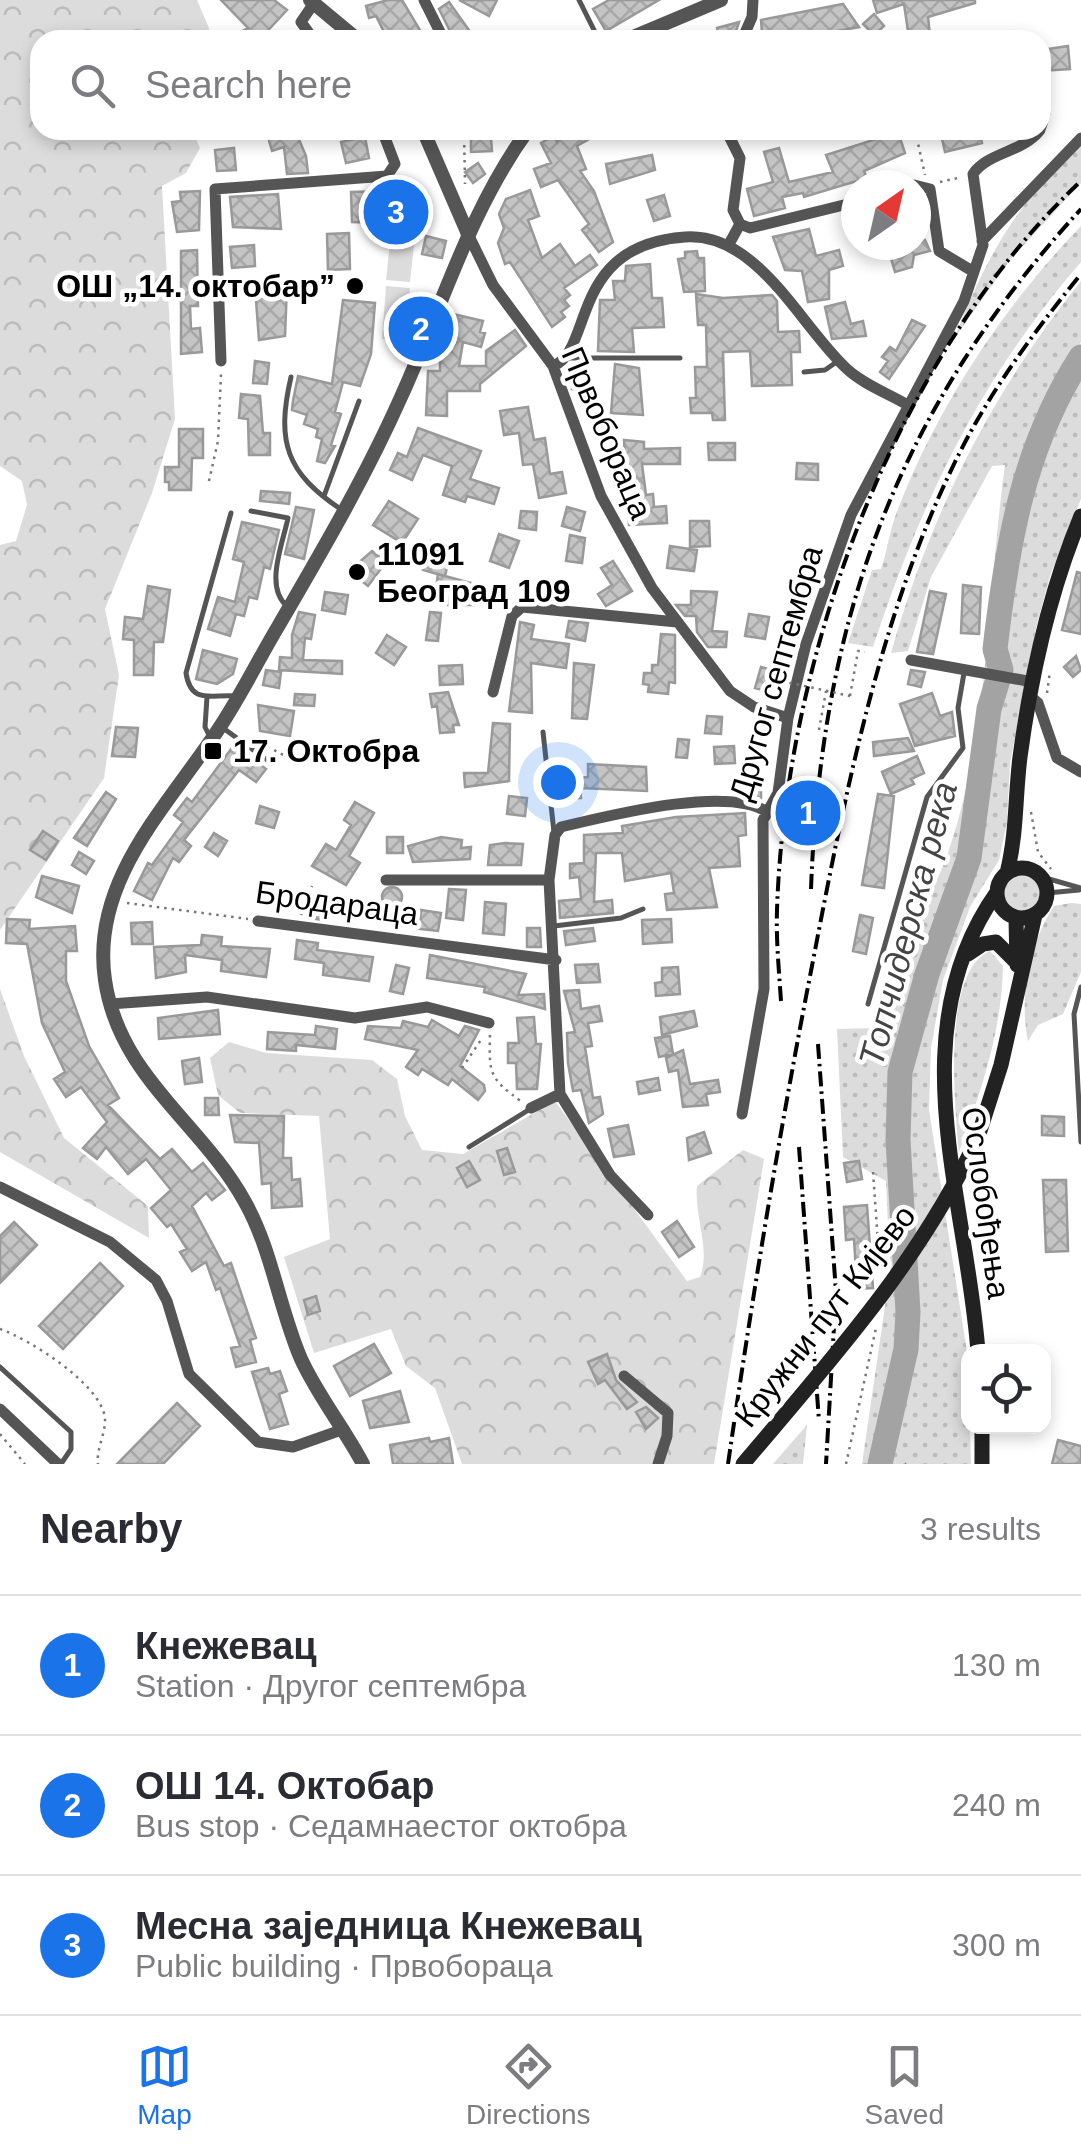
<!DOCTYPE html>
<html lang="en">
<head>
<meta charset="utf-8">
<style>
	:root { --surface:#fff; --page:#f7f7f7; --text:#2b2b33; --muted:#7c7c81; --line:#e1e1e2; --accent:#1a73e8 }
	body { margin:0; font-family:Helvetica,sans-serif; background:var(--page); color:var(--text) }
	.controls { position:absolute; right:30px; bottom:30px; display:grid; overflow:hidden; border-radius:20px; box-shadow:0 5px 15px #0003 }
	.controls button { width:90px; height:90px; display:grid; place-items:center; padding:0; border:0; border-bottom:2px solid var(--line); background:var(--surface); color:var(--text); font:50px sans-serif }
	.compass { position:absolute; left:841px; top:170px; width:90px; height:90px; border-radius:50%; background:var(--surface); box-shadow:0 5px 15px #0003; rotate:34deg }
	.you { position:absolute; left:558px; top:782px; width:35px; height:35px; margin:-25px; border:8px solid #fff; border-radius:50%; background:#1a73e8; box-shadow:0 0 0 15px #1a73e833 }
	.badge { display:grid; place-items:center; width:65px; height:65px; border-radius:50%; background:var(--accent); color:#fff; font-size:32px; font-weight:700 }
	.pin { position:absolute; translate:-50% -50%; border:5px solid #fff; box-shadow:0 2px 10px #0006 }
	.list { margin:0; padding:0; list-style:none }
	h2 { display:flex; justify-content:space-between; align-items:center; height:130px; margin:0; padding:0 40px; font-size:42px }
	h2 small { font-size:32px; font-weight:400; color:var(--muted) }
	.list li { display:grid; grid-template-columns:65px 1fr auto; gap:30px; align-items:center; box-sizing:border-box; height:140px; padding:0 40px; border-top:2px solid var(--line) }
	.list b { display:block; font-size:38px; white-space:nowrap }
	.list p { margin:0; font-size:32px; white-space:nowrap; color:var(--muted) }
	.list em { font-size:32px; font-style:normal; color:var(--muted) }
	.icon { flex:none; width:55px; height:55px; fill:none; stroke:currentColor; stroke-width:2; stroke-linecap:round; stroke-linejoin:round }
	.map { position:relative; flex:none; width:1081px; height:1464px; overflow:hidden }
	.search { position:absolute; background:var(--surface); box-shadow:0 5px 15px #0003; left:30px; right:30px; top:30px; height:110px; display:flex; align-items:center; gap:25px; box-sizing:border-box; padding:0 35px; border-radius:30px; color:var(--muted); font-size:38px }
	.sheet { height:550px; background:var(--surface) }
	nav { display:flex; justify-content:space-around; align-items:center; box-sizing:border-box; height:140px; border-top:2px solid var(--line); background:var(--surface); font-size:28px; color:var(--muted) }
	nav a { display:grid; justify-items:center; gap:5px }
	nav .on { color:var(--accent) }
	.map>svg:first-child { display:block }
	.grass { fill:url(#grass-dots) }
	.forest { fill:url(#forest-crowns) }
	.garden { fill:#dcdcdc }
	.lines { fill:none; stroke-linecap:round; stroke-linejoin:round }
	.river { stroke:#a3a3a3; stroke-width:25 }
	.building { fill:url(#building-cross-hatch); stroke:#999; stroke-width:2.5 }
	.path { stroke:#777; stroke-width:2.5; stroke-dasharray:2.5 5; stroke-linecap:butt }
	.service { stroke:#555; stroke-width:5 }
	.minor { stroke:#555; stroke-width:11 }
	.tertiary { stroke:#555; stroke-width:14 }
	.secondary { stroke:#222; stroke-width:15 }
	.rail { stroke:#000; stroke-width:4; stroke-dasharray:15 5 2.5 5; stroke-linecap:butt }
	.path-bridge { stroke:#777; stroke-width:2.5; stroke-dasharray:2.5 5; stroke-linecap:butt }
	.secondary-bridge { stroke:#222; stroke-width:15 }
	.poi-dot { fill:#000; stroke:#fff; stroke-width:4 }
	.labels { text-anchor:middle; stroke-width:9; stroke-linejoin:round; paint-order:stroke }
	.poi-label { font-size:32px; font-weight:bold; fill:#000; stroke:#fff; text-anchor:start }
	.street-label { font-size:32px; fill:#000; stroke:#fff }
	.water-label { font-size:35px; font-style:italic; fill:#444; stroke:#fff }
</style>
</head>
<body>
<div class="map">
<svg width="1081" height="1464" viewBox="0 0 1081 1464">
	<defs>
		<pattern id="grass-dots" width="8" height="8" patternUnits="userSpaceOnUse" patternTransform="scale(2.5)"><rect width="8" height="8" fill="#dcdcdc"/><path d="M2 2h.1M6 6h.1" fill="none" stroke="#bbb" stroke-width="1.8" stroke-linecap="round"/></pattern>
		<pattern id="forest-crowns" width="20" height="18" patternUnits="userSpaceOnUse" patternTransform="scale(2.5)"><rect width="20" height="18" fill="#dcdcdc"/><path d="M2 6a3 3 0 1 1 6 0M12 15a3 3 0 1 1 6 0" fill="none" stroke="#bbb"/></pattern>
		<pattern id="building-cross-hatch" width="8" height="8" patternUnits="userSpaceOnUse" patternTransform="scale(2.5)"><rect width="8" height="8" fill="#c4c4c4"/><path d="M0 0l8 8M0 8l8-8" fill="none" stroke="#a7a7a7"/></pattern>
	</defs>
	<rect width="100%" height="100%" fill="#fff"/>
	<path class="grass" d="M1081,144V183L1010,260L954,339C984,261 1017,201 1081,144Z
		M1081,226V262C979,380 922,500 873,647L848,643L872,570L881,569C887,552 889,534 895,517C935,410 1002,308 1081,226Z
		M1081,281V342L1032,430L1005,532L995,603L1004,599C1016,506 1033,441 1081,360V499L1050,576L1036,628L1010,763L1007,822L999,860L970,907L943,980L931,1048L929,1110L968,1358L971,1464H862L890,1272L886,1181L843,1157L837,1029L875,1028L891,990L908,975C904,930 934,894 948,853C990,729 987,594 1005,465L992,466L931,577L908,651L891,653C930,515 991,393 1081,281Z
		M1002 893a20 20 0 1 1 40 0a20 20 0 1 1-40 0Z
		M1071,903L1081,904V972L1063,1014L1038,1025L1028,1041C1019,998 1029,944 1054,906Z
		M990,951L1003,966C1002,1031 981,1091 959,1152C955,1108 941,971 990,951Z
		M807,1425L803,1464H773Z"/>
	<path class="forest" d="M0,0H197L209,28L208,40H40V130H192L200,148L186,173L162,186L175,419L152,493L105,609L119,675L104,778L0,930V545L16,541L27,505L22,481L0,466Z
		M0,989L24,1056L64,1138L148,1206L149,1238L0,1152Z
		M229,1042L266,1053L372,1060L397,1079L405,1116L422,1150L463,1154L555,1101L687,1281L700,1277C711,1249 694,1217 697,1186L743,1150L764,1159L714,1464H462L435,1388L406,1366L391,1329L314,1353L284,1257L330,1239L319,1116L240,1113L218,1095L210,1058Z"/>
	<path class="garden" d="M390,242L414,245L410,282L386,280Z
		M386,286L410,288L405,341L382,339Z"/>
	<g class="lines">
		<path class="river" d="M880,1464L906,1349L908,1312L898,1140L900,1072L927,974L969,858L989,709L1001,670L995,649C1007,545 1023,447 1081,357"/>
	</g>
	<path class="building" d="M221,0H274L287,10L259,40H225L248,28Z
		M388,0H402L421,32L388,40L376,16L369,18L366,6Z
		M459,0H497L489,16Z
		M609,0H659L606,31L593,9Z
		M873,0H975V3L928,17L930,35L909,38L904,4L877,13Z
		M449,2L476,40H456L451,33L439,9Z
		M843,4L859,27L787,40L770,39L768,31L762,32L761,20Z
		M874,14L884,26L874,35L863,24Z
		M739,22L733,40H720L717,28Z
		M1068,46L1070,69L1041,71V50Z
		M266,130H295L306,156L308,173L287,174L284,147L272,151Z
		M567,130H605L577,146L586,169L580,171L594,191L613,242L599,252L582,230L589,224L558,180L541,187L534,169L551,163L541,143L554,136L557,142Z
		M940,130H979L982,143L945,152Z
		M898,132L905,153L864,171L867,178L804,197L803,193L782,197L785,208L754,216L747,189L773,182L764,152L779,148L789,182L833,172L826,155Z
		M365,137L369,158L346,163L341,142Z
		M491,138L492,151L471,152V139Z
		M234,148L236,170L217,171L215,150Z
		M652,155L655,170L610,184L606,164Z
		M478,163L485,174L473,183L465,172Z
		M393,183H415L414,224L352,222L351,192L387,191V185Z
		M530,190L539,216L528,220L542,258L560,244L575,266L590,255L597,265L564,288L570,295L564,300L569,306L561,312L565,317L552,327L510,262L505,264L498,243L504,228L499,214L506,199Z
		M200,191L199,230L177,232L172,202L181,201L180,192Z
		M278,194L281,229L233,227L230,197Z
		M664,195L670,216L654,221L647,200Z
		M809,229L816,256L839,250L843,266L829,270V299L808,302L802,271L785,270L773,237Z
		M349,233L350,269L328,270L327,234Z
		M426,236L446,241L442,258L422,254Z
		M925,240L930,251L914,255L912,267L895,272L888,248Z
		M254,245L255,266L232,268L230,247Z
		M197,250L198,306H190L191,329L200,328L202,352L181,354V251Z
		M697,251L698,258H704L705,291L684,292L678,259L685,258V252Z
		M650,264L652,298H662L664,327L632,328L634,352L598,351L600,300H615L613,281H625L626,266Z
		M287,286L285,336L259,340L255,287Z
		M696,294L723,298L772,295L777,301L778,332L799,331L800,352H791L792,385L752,386L750,351L723,352L725,420H713L712,413H691L690,398H696L695,367H707L706,325H698Z
		M343,300L375,303L371,354L360,386L343,382L335,412L341,414L331,445L335,446L325,463L317,461L322,439L316,437L318,429L304,424L307,415L292,410L293,401L298,376L332,384Z
		M845,302L851,324L863,321L866,336L832,339L825,307Z
		M453,314L483,321L480,332L485,333L481,347L463,342L459,366H486V351L515,330L526,346L480,384V391H447V416L426,415L428,371H440V350H444Z
		M912,320L925,326L889,379L880,372L888,361L882,357L890,347L896,351Z
		M255,361L269,363L267,384L253,383Z
		M615,364L639,368L643,415L611,413Z
		M574,370L584,371L583,390L572,389Z
		M241,394L260,396L263,433H270V455H249L248,419L239,418Z
		M528,407L534,440L545,438L550,474L562,472L566,493L539,498L533,464L523,465L519,433L504,435L500,411Z
		M418,428L481,451L470,479L499,488L494,504L467,496L465,502L443,495L452,466L423,455L412,480L390,470L398,453L407,457Z
		M179,429H203V458H192L191,490H169V482H165V467H179Z
		M624,440L644,442V449L680,448V464H642L646,495L653,494L654,507L666,506L667,523L629,525Z
		M708,443H735V460H709Z
		M797,463L818,464V480L796,479Z
		M261,491L290,493L289,504L260,501Z
		M389,501L418,519L402,543L373,525Z
		M296,507L314,510L304,559L285,554Z
		M567,507L585,512L580,531L562,526Z
		M521,511L537,512L536,530L519,528Z
		M690,521H709L710,546L690,547Z
		M242,522L279,530L270,569L264,567L257,599L249,597L244,616L236,614L230,636L208,629L218,597L235,602L244,562L233,559Z
		M499,534L519,541L509,568L490,561Z
		M570,535L585,538L582,563L566,561Z
		M431,541L452,547L445,576L478,585L474,605H448L451,591L436,588L438,574L444,576L423,570Z
		M670,546L697,550L694,571L667,568Z
		M372,551L386,562L368,586L349,571Z
		M613,561L632,591L606,606L598,594L612,585L601,568Z
		M1077,572L1081,573V634L1062,630Z
		M963,585L981,587L979,634L961,633Z
		M148,586L170,590L163,642H154L153,675H134V640L123,639L125,617L143,619Z
		M691,591L717,592L712,631L727,632L726,647H708L697,632L696,616H685L676,605H691Z
		M930,591L946,594L933,654L917,652Z
		M325,592L348,595L345,614L322,610Z
		M299,612L315,615L311,639L305,638L303,660L342,661V674L279,670L280,657L292,658V635Z
		M430,612L441,613L438,641L426,640Z
		M749,614L769,617L765,639L745,636Z
		M569,621L588,623L585,641L566,637Z
		M520,622L534,625L531,639L569,644L566,668L531,663L532,713L509,711Z
		M661,634L675,635V683L669,682L668,694L648,692L649,685L643,684L644,673H652V665H658Z
		M387,635L406,647L394,665L376,653Z
		M203,650L237,659L233,674L217,684L196,679Z
		M1076,656L1081,670L1073,677L1064,667Z
		M574,663L594,665L587,719L572,718Z
		M462,665L463,684L440,685L439,666Z
		M761,667L772,670L767,691L755,688Z
		M266,670L281,672L279,688L263,685Z
		M911,670L925,672L921,687L908,684Z
		M448,692L459,725H453L454,732L440,733L437,706L432,707L430,694Z
		M932,693L940,716L952,712L955,736L915,746L900,704Z
		M295,694L315,695L314,706L294,705Z
		M258,705L294,711L290,736L260,731Z
		M707,716L722,717L721,734L705,733Z
		M493,723L510,724L509,781L465,787L464,773H488Z
		M116,727L138,728L135,757L112,756Z
		M908,738L914,751L874,756L873,742Z
		M678,739L689,740L687,758L676,757Z
		M234,745L266,769L256,782L239,770L184,840L191,846L179,862L173,858L152,900L134,891L148,863L152,865L183,822L174,815L187,798L192,802Z
		M734,746L735,763L715,764L714,747Z
		M917,756L924,773L911,779L914,784L891,794L882,772Z
		M588,764L646,767L647,791L580,788L581,798L561,799L560,779L588,777Z
		M742,775L761,776V798L742,794Z
		M106,792L116,799L87,846L74,838Z
		M878,794L894,796L884,888L862,885Z
		M509,796L527,798L525,816L507,814Z
		M355,802L374,813L349,856L360,863L346,885L312,866L326,844L336,850L351,825L344,820Z
		M260,806L279,812L274,828L256,823Z
		M745,813L746,835L738,836L740,866L709,868L717,907L667,910L665,894L674,893L671,873L625,881L622,853H596L594,902L612,900L613,913L560,918L559,901L581,899L579,877L570,878V864L584,863V835L623,833L622,826L676,817Z
		M43,831L58,841L46,860L30,850Z
		M214,833L227,841L218,856L205,847Z
		M387,837H403V853H387Z
		M441,837L462,840L461,848L471,847L470,859L413,862L408,846Z
		M505,843L523,844L521,865H488L490,845Z
		M79,852L94,861L86,874L72,865Z
		M42,876L79,886L72,913L36,897Z
		M382 897a10 10 0 1 1 20 0a10 10 0 1 1-20 0Z
		M449,889L466,890L463,920L446,918Z
		M309,899L327,902L325,920L307,918Z
		M485,902L506,904L504,935L483,933Z
		M421,910L441,913L438,931L419,929Z
		M860,915L873,918L866,954L853,951Z
		M7,919L30,920L29,929L75,926L77,951H66V981L89,1046L119,1098L108,1105L160,1159L172,1149L192,1172L203,1163L225,1190L212,1200L206,1193L192,1206L224,1266L231,1263L256,1338L250,1340L256,1362L236,1367L231,1348L240,1346L220,1288L216,1290L206,1262L192,1271L180,1252L187,1249L171,1224L167,1227L151,1208L171,1190L146,1159L128,1174L106,1147L97,1159L83,1148L107,1122L81,1087L66,1097L54,1079L65,1072L42,1023L27,944L6,943Z
		M671,919L672,942L643,944L642,920Z
		M152,922L153,944H132L131,923Z
		M527,928H540L541,947H527Z
		M593,928L595,941L566,945L564,931Z
		M202,935L222,937L221,946L270,949L266,977L221,971L222,960L185,955L186,972L156,978L154,947L201,945Z
		M297,940L318,943L317,950L373,957L369,981L323,975L324,963L295,959Z
		M430,955L526,974L518,995L544,994L545,1009L484,992L485,987L427,978Z
		M598,964L600,982L577,983L575,965Z
		M396,965L409,968L403,994L390,991Z
		M678,967L680,994L656,996L655,983L662,982V968Z
		M579,990L581,1009L599,1006L602,1021L588,1023L592,1046L585,1047L593,1098L600,1097L603,1114L589,1123L581,1090L573,1091L568,1063L567,1033L575,1032L564,991Z
		M218,1010L220,1034L159,1039L158,1018Z
		M694,1011L697,1026L662,1035L660,1017Z
		M534,1017L536,1044H541L537,1089H517L516,1063H508V1043H519L517,1018Z
		M432,1020L459,1036L465,1026L479,1030L460,1066L484,1085L485,1091L478,1100L452,1079L448,1085L422,1069L418,1075L406,1067L418,1050L365,1039L368,1026L401,1028L403,1021L428,1027Z
		M316,1026L337,1029L335,1049L296,1045V1051L267,1049L268,1032L315,1035Z
		M670,1036L673,1054L659,1057L655,1038Z
		M683,1050L690,1084L718,1080L720,1092L706,1094L708,1105L683,1107L678,1070L669,1072L666,1058Z
		M199,1058L202,1082L185,1084L182,1061Z
		M658,1078L660,1090L639,1094L637,1082Z
		M205,1098H218L219,1115H205Z
		M230,1115L284,1116L283,1158H291L292,1180L300,1179L302,1206L272,1208L271,1183L262,1184L259,1143L235,1142Z
		M1042,1116L1064,1117V1136L1042,1135Z
		M628,1125L634,1154L614,1157L608,1129Z
		M704,1132L711,1153L689,1160L687,1138Z
		M507,1148L515,1172L504,1175L497,1151Z
		M469,1161L480,1180L467,1187L457,1168Z
		M859,1161L862,1179L847,1182L844,1163Z
		M1043,1180H1066L1068,1251L1046,1252Z
		M867,1205L873,1288L857,1289L854,1239L846,1240L844,1207Z
		M677,1221L694,1247L679,1257L662,1232Z
		M14,1222L37,1245L0,1283V1236Z
		M100,1263L123,1286L63,1349L39,1326Z
		M316,1296L320,1311L308,1315L304,1300Z
		M374,1344L391,1373L350,1396L334,1366Z
		M607,1354L616,1380L637,1402L627,1409L605,1380L598,1384L588,1362Z
		M268,1368L270,1374L280,1371L287,1391L279,1394L288,1424L270,1429L252,1372Z
		M400,1391L409,1422L370,1428L363,1401Z
		M177,1403L200,1426L163,1464H117Z
		M646,1407L658,1418L646,1429L636,1412Z
		M429,1438L430,1442L449,1438L453,1464H393L390,1445Z
		M1058,1440L1081,1446V1464H1052Z"/>
	<g class="lines">
		<path class="path" d="M464,130L465,184
			M915,130L925,175
			M940,182L962,177
			M209,481L218,441L221,374
			M782,681L789,642H793
			M1047,693L1050,671
			M850,696L858,651L865,652
			M819,730L826,691
			M261,743L287,757
			M1031,812L1038,852L1051,869
			M127,903L248,919
			M301,915L312,886
			M490,1035C489,1074 489,1078 522,1102
			M462,1068L483,1037
			M873,1172L880,1270
			M0,1329C29,1339 101,1384 105,1418C106,1433 96,1449 98,1464
			M0,1434L25,1464
			M846,1464L876,1328
			M905,1464H906"/>
		<path class="service" d="M579,0L599,40
			M569,358H680
			M804,372L825,370L838,361
			M291,377C276,442 286,473 342,510
			M324,496L359,401
			M251,511L288,518C283,543 264,587 287,606
			M231,513L186,673C191,705 211,694 236,696
			M207,697L205,727L210,737
			M223,728L270,762
			M543,732L554,832
			M1042,877L1081,888
			M1047,893L1079,890
			M554,926L621,918L643,909
			M1081,987L1074,1014L1081,1142
			M868,1004L927,797L963,748L958,708L964,673
			M469,1147L530,1109
			M0,1367L71,1432V1449L61,1464"/>
		<path class="minor" d="M424,0L444,40
			M314,40L301,22L314,3
			M742,40L752,17L753,0
			M1041,127L1045,114
			M726,130L740,158L733,210L740,224
			M914,185L930,189L939,251L974,272
			M468,234L493,285L553,366L601,496L652,588L730,691L754,707L788,718
			M982,241L1081,138
			M728,246L740,224L750,228L856,202
			M221,361L215,189L387,176L395,164L382,130
			M553,366C594,351 568,245 685,237C758,232 800,326 847,369C863,384 887,393 906,404
			M911,660L1033,682
			M493,692L512,616L522,607L677,622
			M1030,696L1038,703L1057,758L1081,772
			M386,880H549
			M258,921L556,960
			M110,1004L207,997L355,1018L427,1007L489,1023
			M531,1108L560,1094
			M742,1114L764,989L763,820L778,793L788,718L806,644L851,515L964,301L983,245L973,174C988,152 1022,153 1040,130
			M0,1187L110,1242L156,1280L167,1301L189,1374L258,1442L293,1447L344,1429
			M648,1215L610,1175L560,1094L549,880L555,835L561,827C608,816 727,785 767,812
			M624,1376L668,1413L667,1436L658,1464
			M0,1409L58,1464"/>
		<path class="tertiary" d="M310,0L358,40
			M626,40L721,0
			M423,130L468,234
			M363,1464C344,1428 318,1396 301,1359C279,1308 272,1250 245,1202C201,1122 119,1077 105,980C91,886 160,814 209,743C236,706 255,665 279,625C322,551 366,476 401,397C442,307 469,211 528,130"/>
		<path class="secondary" d="M997 893a25 25 0 1 1 50 0a25 25 0 1 1-50 0Z
			M1007,873C1017,833 1015,797 1020,757C1031,675 1049,593 1081,516
			M1016,918L1017,965
			M968,954L983,944L996,942L1016,962
			M978,1137L1001,1065L1035,915
			M978,1352C967,1199 898,1032 997,892
			M982,1426V1464"/>
		<path class="rail" d="M811,889C821,619 897,410 1081,209
			M781,1001C779,971 776,940 777,910C785,658 894,356 1081,181
			M818,1044L836,1292L826,1464
			M799,1147L819,1421
			M728,1464C752,1299 779,1135 811,971C844,800 878,620 955,462C988,394 1033,333 1081,274"/>
		<path class="path-bridge" d="M782,681L850,696"/>
		<path class="secondary-bridge" d="M743,1464C830,1361 921,1261 978,1137"/>
	</g>
	<g class="poi-dot">
		<circle cx="355" cy="286" r="10"/>
		<circle cx="357" cy="572" r="10"/>
		<rect x="203" y="741" width="20" height="20" rx="5"/>
	</g>
	<g class="labels">
		<g class="poi-label">
			<text x="335" y="297" text-anchor="end">ОШ „14. октобар”</text>
			<text x="377" y="565">11091<tspan x="377" dy="37">Београд 109</tspan></text>
			<text x="233" y="762">17. Октобра</text>
		</g>
		<g class="street-label">
			<text transform="translate(607 433) rotate(67)" y="11">Првобораца</text>
			<text transform="translate(776 673) rotate(-74)" y="11">Другог септембра</text>
			<text transform="translate(337 903) rotate(8)" y="11">Бродараца</text>
			<text transform="translate(986 1203) rotate(82)" y="11">Ослобођења</text>
			<text transform="translate(825 1316) rotate(-52)" y="11">Кружни пут Кијево</text>
		</g>
		<g class="water-label">
			<text transform="translate(908 924) rotate(-75)" y="12">Топчидерска река</text>
		</g>
	</g>
</svg>
<div class="controls">
<button><svg class="icon" aria-label="locate" viewBox="0 0 24 24"><circle cx="12" cy="12" r="6"/><path d="M12 2v4M12 18v4M2 12h4M18 12h4"/></svg></button>
</div>
<svg class="compass" viewBox="-18 -18 36 36"><path d="M0-13l5 13h-10z" fill="#e53935"/><path d="M0 13l5-13h-10z" fill="#7c7c81"/></svg>
<div class="you"></div>
<div class="pin badge" style="left:808px;top:813px">1</div>
<div class="pin badge" style="left:421px;top:329px">2</div>
<div class="pin badge" style="left:396px;top:212px">3</div>
<div class="search"><svg class="icon" aria-label="search" viewBox="0 0 24 24"><circle cx="10" cy="10" r="6"/><path d="M15 15l6 6"/></svg>Search here</div>
</div>
<section class="sheet">
<h2>Nearby<small>3 results</small></h2>
<ul class="list">
<li><span class="badge">1</span><div><b>Кнежевац</b><p>Station · Другог септембра</p></div><em>130 m</em></li>
<li><span class="badge">2</span><div><b>ОШ 14. Октобар</b><p>Bus stop · Седамнаестог октобра</p></div><em>240 m</em></li>
<li><span class="badge">3</span><div><b>Месна заједница Кнежевац</b><p>Public building · Првобораца</p></div><em>300 m</em></li>
</ul>
</section>
<nav>
<a class="on"><svg class="icon" aria-label="map" viewBox="0 0 24 24"><path d="M3 6l6-2 6 2 6-2v14l-6 2-6-2-6 2zM9 4v14M15 6v14"/></svg>Map</a>
<a><svg class="icon" aria-label="directions" viewBox="0 0 24 24"><path d="M12 3l9 9-9 9-9-9zM9 14v-3h6M13 9l2 2-2 2"/></svg>Directions</a>
<a><svg class="icon" aria-label="saved" viewBox="0 0 24 24"><path d="M7 4h10v16l-5-4-5 4z"/></svg>Saved</a>
</nav>
</body>
</html>
